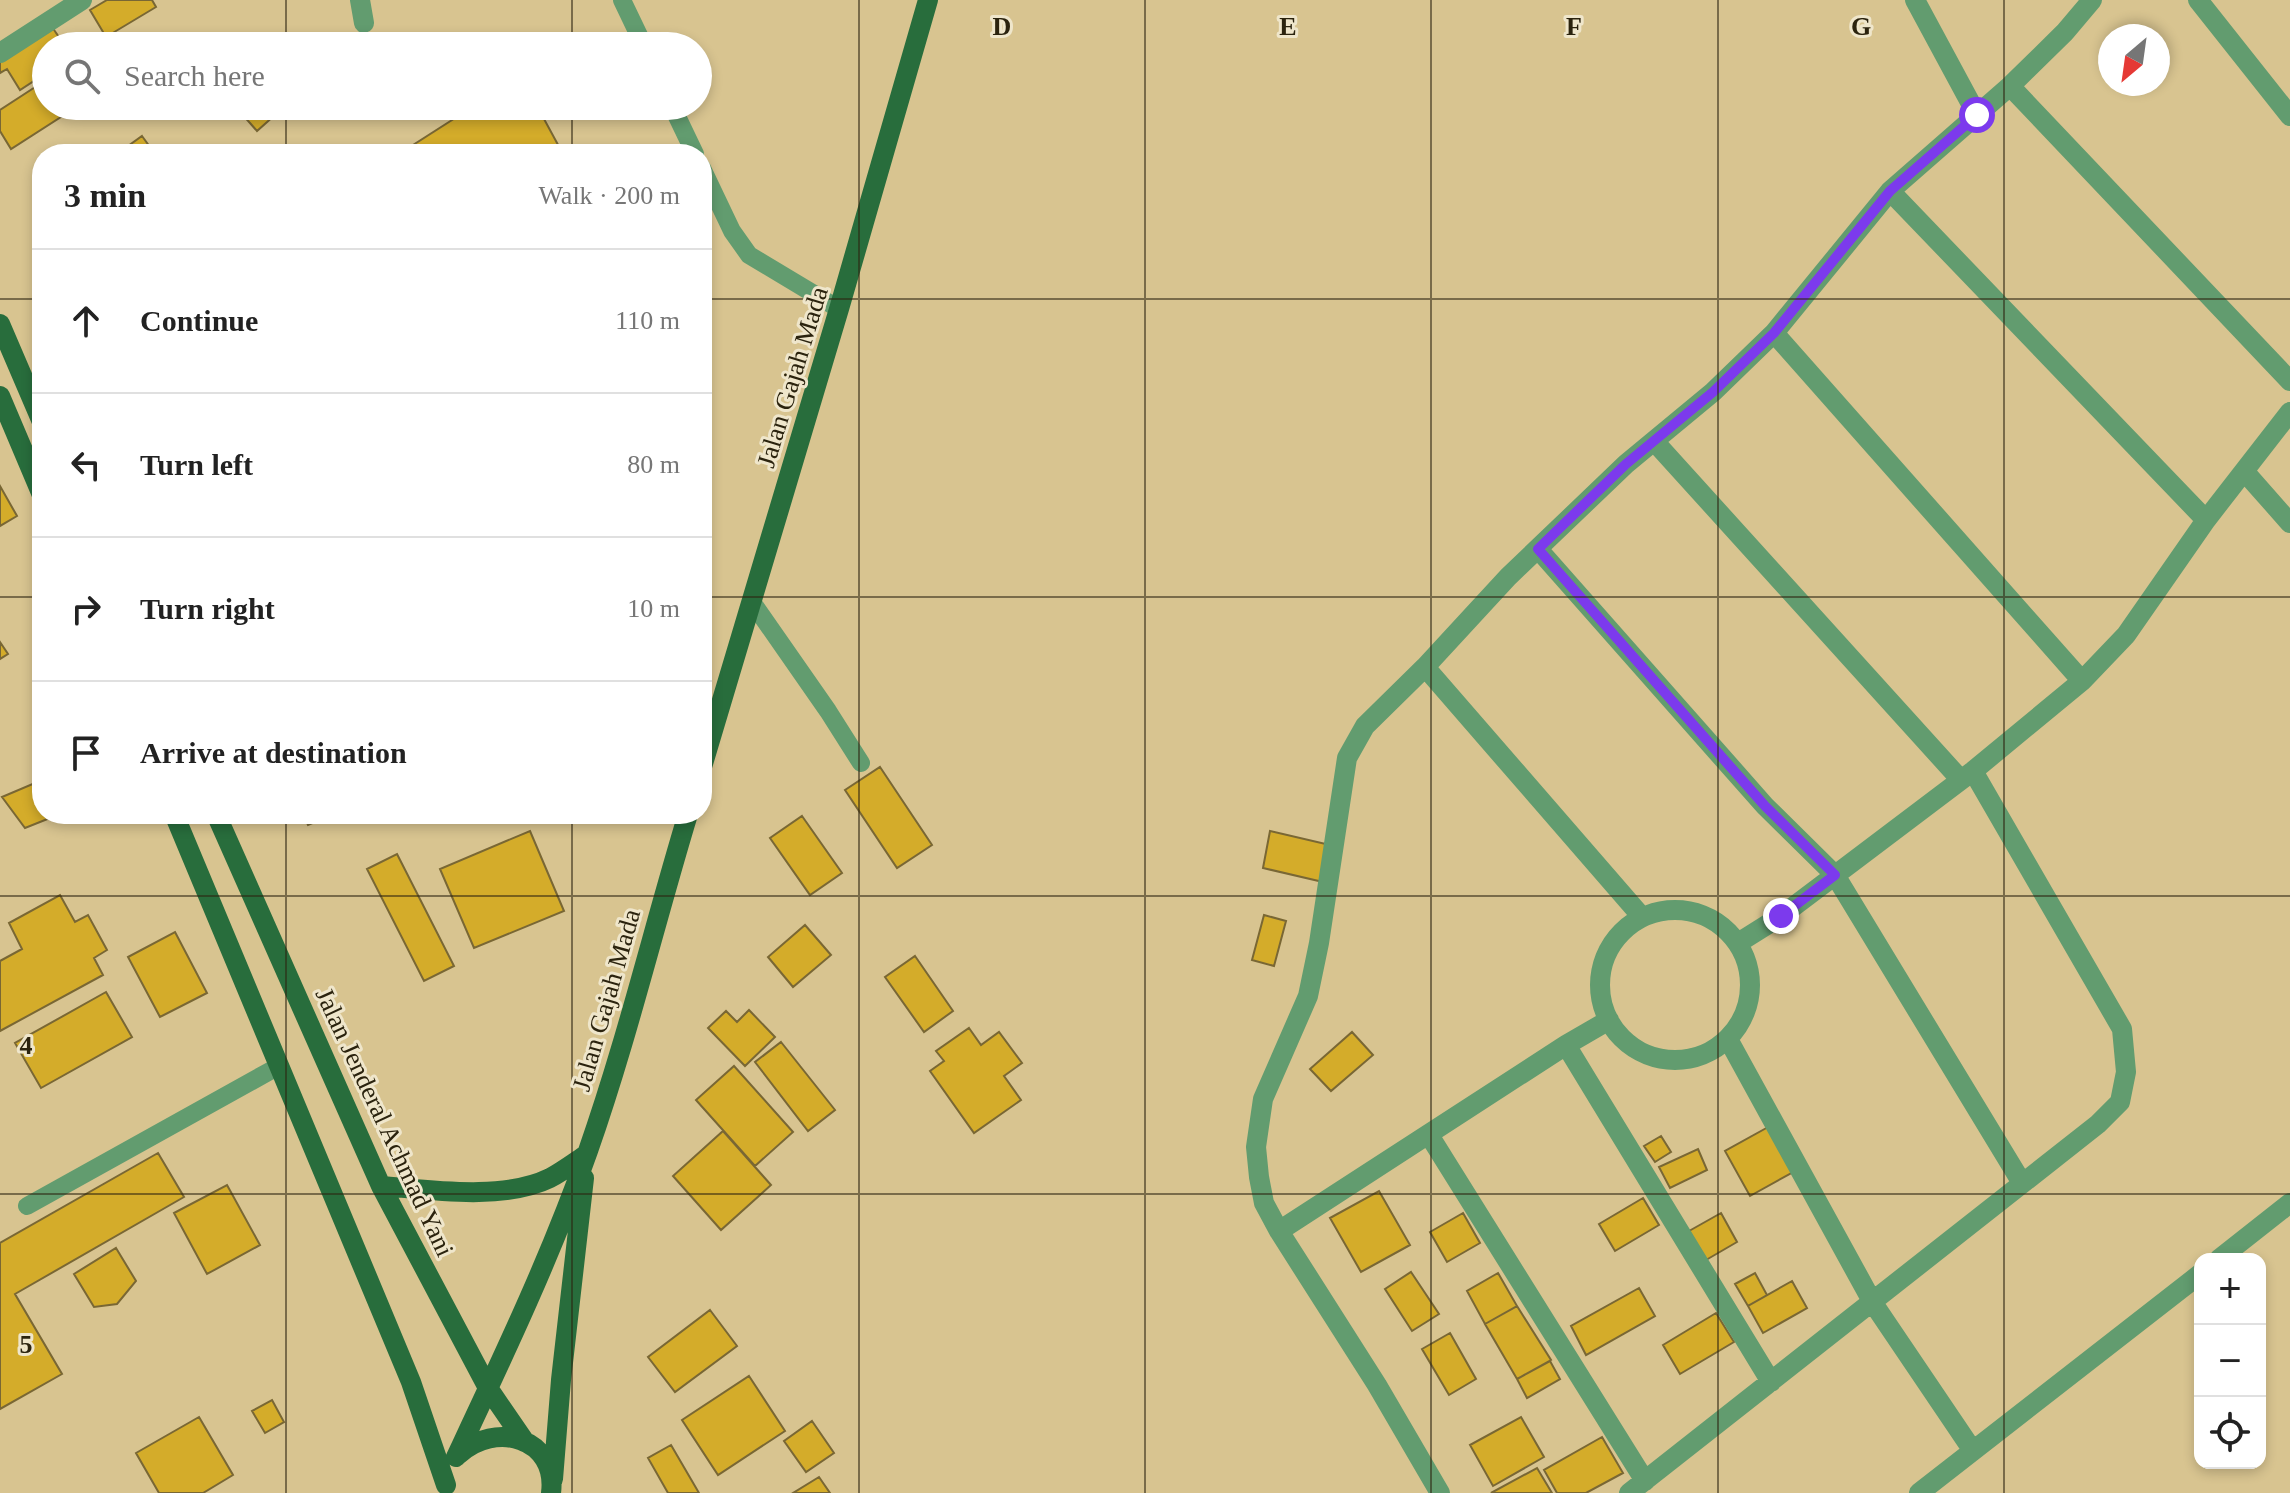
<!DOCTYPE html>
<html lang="en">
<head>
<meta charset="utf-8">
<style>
	:root { --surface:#fff; --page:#f2f2f2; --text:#222; --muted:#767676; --line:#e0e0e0 }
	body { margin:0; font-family:"Times New Roman",serif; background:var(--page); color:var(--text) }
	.controls { position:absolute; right:24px; bottom:24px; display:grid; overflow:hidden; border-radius:16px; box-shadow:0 4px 12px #0003 }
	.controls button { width:72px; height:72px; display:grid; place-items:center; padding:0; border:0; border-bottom:2px solid var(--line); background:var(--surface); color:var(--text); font:40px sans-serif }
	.compass { position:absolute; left:2098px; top:24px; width:72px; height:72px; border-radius:50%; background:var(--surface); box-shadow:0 4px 12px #0003; rotate:209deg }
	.stop { position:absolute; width:24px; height:24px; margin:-18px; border:6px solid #7c3aed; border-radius:50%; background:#fff }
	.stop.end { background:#7c3aed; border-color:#fff; box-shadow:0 2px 8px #0008 }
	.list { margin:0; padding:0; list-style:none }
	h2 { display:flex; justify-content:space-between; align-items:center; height:104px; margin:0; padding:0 32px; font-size:34px }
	h2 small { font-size:26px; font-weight:400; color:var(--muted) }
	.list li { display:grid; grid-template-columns:52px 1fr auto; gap:24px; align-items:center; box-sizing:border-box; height:144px; padding:0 32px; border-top:2px solid var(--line) }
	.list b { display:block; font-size:30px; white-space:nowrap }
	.list em { font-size:26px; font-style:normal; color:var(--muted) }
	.icon { flex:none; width:44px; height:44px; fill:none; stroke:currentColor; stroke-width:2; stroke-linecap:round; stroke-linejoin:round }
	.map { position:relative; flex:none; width:2290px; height:1493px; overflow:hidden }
	.search { position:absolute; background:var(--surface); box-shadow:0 4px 12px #0003; left:32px; top:32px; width:680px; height:88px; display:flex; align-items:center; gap:20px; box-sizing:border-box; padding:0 28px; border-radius:44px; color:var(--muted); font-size:30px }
	.panel { position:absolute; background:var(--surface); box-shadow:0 4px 12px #0003; left:32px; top:144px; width:680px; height:680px; border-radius:32px }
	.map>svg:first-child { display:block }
	.building { fill:#d4ac2a; stroke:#796734; stroke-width:2 }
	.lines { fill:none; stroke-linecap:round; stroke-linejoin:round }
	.lane { stroke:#629c6f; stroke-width:18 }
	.street { stroke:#629c6f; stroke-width:20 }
	.primary { stroke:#286d3c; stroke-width:20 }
	.route { stroke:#7c3aed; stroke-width:10 }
	.grid { fill:none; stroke:#2b230e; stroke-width:2; stroke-opacity:0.55 }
	.labels { text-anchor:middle; stroke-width:6; stroke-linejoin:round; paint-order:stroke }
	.street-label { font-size:26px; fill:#2b230e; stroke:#efe6cb }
	.grid-label { font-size:26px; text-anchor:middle; font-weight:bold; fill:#2b230e; stroke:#efe6cb; stroke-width:6; stroke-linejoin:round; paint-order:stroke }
</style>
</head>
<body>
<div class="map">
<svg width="2290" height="1493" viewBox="0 0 2290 1493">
	<rect width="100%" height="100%" fill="#d8c490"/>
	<path class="building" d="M107,0H152L156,7L106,37L90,10Z
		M50,24L65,46H46V73L20,90L7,69L0,73V56Z
		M46,80V106H78L11,149L0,131V110Z
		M235,106H285L257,131Z
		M474,106H537L563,154H399Z
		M142,136L155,154H117Z
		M0,486L17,516L0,526Z
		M0,642L8,654L0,659Z
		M880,767L932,845L897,868L845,790Z
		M42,780V814H60L25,828L2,797Z
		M303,814H334L308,825Z
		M802,816L842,873L810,895L770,838Z
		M530,831L564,911L474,948L440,869Z
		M1270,831L1330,845L1323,882L1263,868Z
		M397,854L454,966L424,981L367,869Z
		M60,895L75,922L88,915L107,950L94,958L103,975L0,1031V961L22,949L9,923Z
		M1264,915L1286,921L1274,966L1252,960Z
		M805,925L831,955L793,987L768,957Z
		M175,932L207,993L160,1017L128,957Z
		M915,956L953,1011L924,1032L885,977Z
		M106,992L132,1037L41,1088L15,1043Z
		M749,1010L775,1037L745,1066L708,1028L726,1011L737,1022Z
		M969,1028L981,1045L999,1032L1022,1063L1004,1076L1021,1100L974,1133L930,1071L944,1061L936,1051Z
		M1352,1032L1373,1055L1331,1091L1310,1069Z
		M781,1042L835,1110L808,1131L755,1062Z
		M734,1066L793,1132L755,1166L696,1100Z
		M1770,1126L1795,1171L1750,1196L1725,1151Z
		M723,1131L771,1185L721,1230L673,1176Z
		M1661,1136L1671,1152L1655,1162L1644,1146Z
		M1698,1149L1707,1170L1670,1188L1659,1167Z
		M158,1153L184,1197L15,1294L62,1374L0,1409V1243Z
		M227,1185L260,1245L207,1274L174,1213Z
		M1379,1191L1410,1245L1361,1272L1330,1218Z
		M1643,1198L1659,1225L1615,1251L1599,1224Z
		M1463,1213L1480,1243L1447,1262L1430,1232Z
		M1721,1213L1737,1242L1706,1260L1689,1231Z
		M116,1248L136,1281L117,1304L94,1307L74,1274Z
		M1411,1272L1439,1314L1412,1331L1385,1289Z
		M1498,1273L1517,1306L1485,1324L1467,1291Z
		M1755,1273L1767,1295L1748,1306L1735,1284Z
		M1792,1281L1807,1308L1763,1333L1748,1306Z
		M1639,1288L1655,1316L1586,1355L1571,1326Z
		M1517,1306L1551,1360L1517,1379L1485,1324Z
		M710,1310L737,1346L675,1392L648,1357Z
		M1716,1313L1734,1342L1680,1374L1663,1345Z
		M1450,1333L1476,1379L1449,1395L1422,1349Z
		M1550,1361L1560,1379L1527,1398L1517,1379Z
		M749,1376L785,1431L718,1475L682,1420Z
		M272,1400L284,1422L265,1433L252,1411Z
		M199,1417L233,1475L203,1493H159L136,1453Z
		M1521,1417L1544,1457L1493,1486L1470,1445Z
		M812,1421L834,1453L806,1472L784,1441Z
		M1602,1437L1623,1473L1586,1493H1557L1544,1470Z
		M671,1445L699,1493H668L648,1458Z
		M1537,1468L1552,1493H1491Z
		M819,1477L830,1493H793Z"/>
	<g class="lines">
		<path class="lane" d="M622,0L644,46
			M672,106L695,154
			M702,168L732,231L749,255L839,309
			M752,602L828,711L861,763
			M27,1206L279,1066"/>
		<path class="street" d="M360,0L364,23
			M1915,0L1977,115
			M2198,0L2290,116
			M0,53L82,0
			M2010,86L2290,381
			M1890,191L2206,520
			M1774,333L2082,681
			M1654,441L1961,780
			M2244,471L2290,523
			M1538,549L1765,806L1835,875L2022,1183
			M1425,667L1642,917
			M1600 985a75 75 0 1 1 150 0a75 75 0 1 1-150 0Z
			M1738,943L1781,916L1973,771L2082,681L2126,635L2206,520L2290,412
			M1728,1039L1873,1303L1973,1451
			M1566,1045L1771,1382
			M1429,1135L1645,1481
			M1279,1231L1566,1045L1609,1020
			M2219,1259L2290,1203
			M1440,1493L1377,1385L1279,1231L1264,1203L1259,1177L1256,1147L1263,1099L1308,996L1319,943L1347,758L1365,726L1425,667L1508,577L1626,464L1713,392L1774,333L1890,191L2010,86L2065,32L2092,0
			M1629,1493L2098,1124L2120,1102L2126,1072L2122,1029L1973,771
			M1919,1493L2200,1274"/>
		<path class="primary" d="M0,324L42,422
			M0,396L42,495
			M702,767L839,309L928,0
			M174,814L411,1382L446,1485
			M216,814L381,1186L488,1388L525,1442
			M381,1186C431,1190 503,1201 550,1178C563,1171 575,1162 587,1154
			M458,1455C495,1420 558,1438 551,1493
			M456,1457C503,1357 551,1256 588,1151C627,1040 654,926 688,814
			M553,1479L561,1380L584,1178"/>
	</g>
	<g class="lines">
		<path class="route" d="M1781,916L1835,875L1765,806L1538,549L1626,464L1713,392L1774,333L1890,191L1977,115"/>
	</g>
	<path class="grid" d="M286,0V46M572,0V46M859,0V1493M1145,0V1493M1431,0V1493M1718,0V1493M2004,0V1493M286,106V154M572,106V154M0,299H42M702,299H2290M0,597H42M702,597H2290M286,814V1493M572,814V1493M0,896H2290M0,1194H2290"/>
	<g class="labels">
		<g class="street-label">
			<text transform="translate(792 377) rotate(-73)" y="9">Jalan Gajah Mada</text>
			<text transform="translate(606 1000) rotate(-74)" y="9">Jalan Gajah Mada</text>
			<text transform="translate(385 1122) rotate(65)" y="9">Jalan Jenderal Achmad Yani</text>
		</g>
	</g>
	<g class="grid-label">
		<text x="1002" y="35">D</text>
		<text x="1288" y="35">E</text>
		<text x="1574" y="35">F</text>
		<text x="1861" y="35">G</text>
		<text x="26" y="1054">4</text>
		<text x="26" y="1353">5</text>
	</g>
</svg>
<div class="controls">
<button>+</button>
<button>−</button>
<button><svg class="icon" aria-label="locate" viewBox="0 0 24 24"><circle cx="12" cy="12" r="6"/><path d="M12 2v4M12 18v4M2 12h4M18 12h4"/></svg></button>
</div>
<svg class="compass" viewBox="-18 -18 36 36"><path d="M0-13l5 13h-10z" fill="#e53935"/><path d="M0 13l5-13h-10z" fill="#767676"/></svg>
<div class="stop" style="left:1977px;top:115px"></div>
<div class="stop end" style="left:1781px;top:916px"></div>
<div class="search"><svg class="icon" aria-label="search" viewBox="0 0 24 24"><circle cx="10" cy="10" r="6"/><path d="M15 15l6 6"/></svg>Search here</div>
<section class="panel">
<h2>3 min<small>Walk · 200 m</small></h2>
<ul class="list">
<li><svg class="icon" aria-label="ahead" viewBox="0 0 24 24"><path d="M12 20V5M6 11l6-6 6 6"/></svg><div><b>Continue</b></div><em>110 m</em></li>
<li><svg class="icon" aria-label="left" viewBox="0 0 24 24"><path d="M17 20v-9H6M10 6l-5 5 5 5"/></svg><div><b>Turn left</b></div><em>80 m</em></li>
<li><svg class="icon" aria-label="right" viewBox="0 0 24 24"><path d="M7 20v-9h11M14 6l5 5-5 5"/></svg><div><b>Turn right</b></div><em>10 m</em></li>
<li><svg class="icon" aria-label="arrive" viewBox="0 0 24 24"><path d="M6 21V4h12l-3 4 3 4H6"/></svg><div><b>Arrive at destination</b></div></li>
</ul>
</section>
</div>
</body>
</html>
